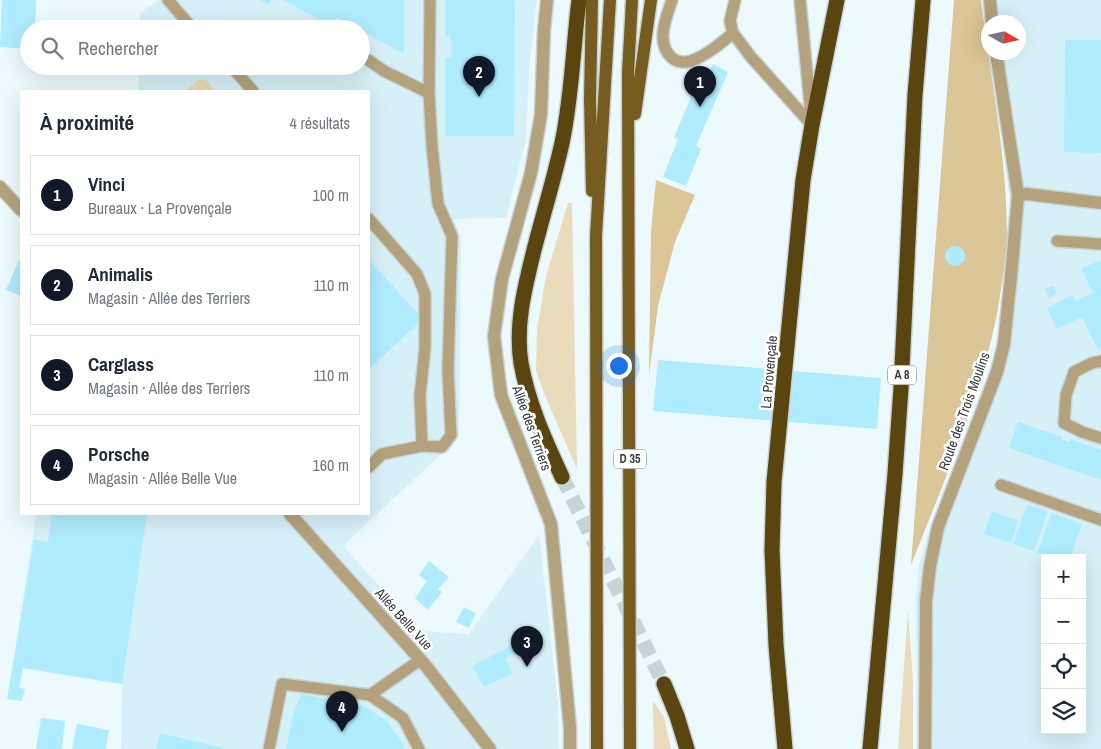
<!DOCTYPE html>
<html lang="fr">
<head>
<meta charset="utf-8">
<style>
	:root { --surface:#fff; --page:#f6f6f7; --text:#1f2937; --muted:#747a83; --line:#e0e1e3; --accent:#111827 }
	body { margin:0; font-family:"Archivo Narrow",sans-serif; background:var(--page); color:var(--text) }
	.controls { position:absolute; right:15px; bottom:15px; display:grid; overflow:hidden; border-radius:0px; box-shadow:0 5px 20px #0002 }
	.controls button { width:45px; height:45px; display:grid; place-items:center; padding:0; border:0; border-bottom:1px solid var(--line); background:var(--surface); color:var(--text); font:25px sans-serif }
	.compass { position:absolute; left:981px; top:15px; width:45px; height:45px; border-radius:50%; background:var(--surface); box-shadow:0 5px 20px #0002; rotate:99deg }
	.you { position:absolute; left:618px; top:365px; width:18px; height:18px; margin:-12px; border:4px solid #fff; border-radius:50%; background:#1a73e8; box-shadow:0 0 0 8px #1a73e833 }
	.badge { display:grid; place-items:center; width:32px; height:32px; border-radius:50%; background:var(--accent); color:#fff; font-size:16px; font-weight:700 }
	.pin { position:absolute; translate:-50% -41px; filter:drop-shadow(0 1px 2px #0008) }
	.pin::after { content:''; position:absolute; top:26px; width:18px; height:15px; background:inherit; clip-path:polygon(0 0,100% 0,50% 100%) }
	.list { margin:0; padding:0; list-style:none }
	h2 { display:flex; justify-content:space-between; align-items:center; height:65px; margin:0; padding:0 20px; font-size:21px }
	h2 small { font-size:16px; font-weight:400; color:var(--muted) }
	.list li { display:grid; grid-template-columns:32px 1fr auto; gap:15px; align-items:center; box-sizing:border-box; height:80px; margin:0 10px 10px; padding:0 10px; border:1px solid var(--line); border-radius:0px }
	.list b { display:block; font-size:19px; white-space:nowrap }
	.list p { margin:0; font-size:16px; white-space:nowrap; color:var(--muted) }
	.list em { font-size:16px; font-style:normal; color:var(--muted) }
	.icon { flex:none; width:28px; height:28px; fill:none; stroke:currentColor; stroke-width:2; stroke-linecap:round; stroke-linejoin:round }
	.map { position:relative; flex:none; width:1101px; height:749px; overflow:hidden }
	.search { position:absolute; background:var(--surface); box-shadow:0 5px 20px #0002; left:20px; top:20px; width:350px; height:55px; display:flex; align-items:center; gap:12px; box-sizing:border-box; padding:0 18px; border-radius:28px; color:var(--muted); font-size:19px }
	.panel { position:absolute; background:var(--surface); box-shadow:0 5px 20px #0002; left:20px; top:90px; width:350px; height:425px; border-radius:0px }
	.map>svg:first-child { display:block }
	.built { fill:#d6f0f8; fill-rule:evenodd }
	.green { fill:#eadbbb }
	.forest { fill:#dbc698 }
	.building { fill:#afecfd }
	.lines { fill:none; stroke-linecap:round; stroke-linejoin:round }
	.motorway-tunnel { stroke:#c7d4d7; stroke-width:15; stroke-dasharray:15 8; stroke-linecap:butt }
	.service-casing { stroke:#c7d4d7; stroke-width:14 }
	.minor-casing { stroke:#c7d4d7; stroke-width:15 }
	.tertiary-casing { stroke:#c7d4d7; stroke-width:15 }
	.primary-casing { stroke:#c7d4d7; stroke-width:15 }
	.motorway-casing { stroke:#c7d4d7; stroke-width:18 }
	.service { stroke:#b4a27c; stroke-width:11 }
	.minor { stroke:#b4a27c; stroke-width:12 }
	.tertiary { stroke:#b4a27c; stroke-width:12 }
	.primary { stroke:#765c1e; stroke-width:12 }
	.motorway { stroke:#5b450e; stroke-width:15 }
	.labels { text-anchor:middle; stroke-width:5; stroke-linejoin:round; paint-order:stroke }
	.shield { fill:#fff; stroke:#717677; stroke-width:1 }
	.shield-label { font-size:12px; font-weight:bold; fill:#343b3d }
	.street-label { font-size:14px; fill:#343b3d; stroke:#fff }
</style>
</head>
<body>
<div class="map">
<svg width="1101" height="749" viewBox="0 0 1101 749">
	<rect width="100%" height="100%" fill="#ecfafe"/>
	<path class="built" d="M158,0H537L529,70L526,139L506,218L454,219L461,240L459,437L343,546L420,631L469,634L539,535L558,703L559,749H121L122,684L13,666L36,514H369V91H138L139,66H361V29H140V13Z
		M984,0H1101V749H917L916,600L919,565L931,525L991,367L999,330L1009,259L1010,201L991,53L1018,52V22H988V33ZM1045,558H1082V730H1045Z"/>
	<path class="green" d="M199,79L206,80L216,91H185Z
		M568,203H572L577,469L546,398L536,371L537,330L546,276Z
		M908,611L913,681V749H898Z
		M653,701L664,717L671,749H654Z"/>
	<path class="forest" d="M954,0H981C991,81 1008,162 1007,244C1006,257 1004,269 1002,282C989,381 947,473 911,565Z
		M656,180L695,195L675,242L658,306L649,375L651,231Z"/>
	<path class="building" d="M2,0H36L35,29H29V49L0,47Z
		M260,0H271L269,5Z
		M284,0H404V54L361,30V29H358L337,17L332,27Z
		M445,0H515L514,136H445V58H451V37L445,36Z
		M1065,40H1101V153L1064,152Z
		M713,64L728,72L696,146L701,149L686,186L663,177L678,139L674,138L700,75L707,77Z
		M945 256a10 10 0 1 1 20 0a10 10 0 1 1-20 0Z
		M19,260L21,261V296L6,290Z
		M369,260L423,319L369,369Z
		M1101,260V348L1098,350L1082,317L1057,329L1047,308L1072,295L1075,301L1099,290L1093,292L1081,269Z
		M1053,286L1057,294L1049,298L1045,289Z
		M658,360L881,378L877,429L653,411Z
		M1018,422L1062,437L1061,439L1069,442L1070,439L1101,450V480L1009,448Z
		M1027,504L1048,511L1034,551L1013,544Z
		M992,511L1018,521L1011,543L984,534Z
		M1052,513L1082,524L1070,558H1050L1037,553Z
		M52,514H147L122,684L23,668L19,688L25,689L22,701L7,699L34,539L48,542Z
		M429,561L449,577L438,589L442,592L428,610L415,598L427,581L419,575Z
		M464,607L476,613L469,628L456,622Z
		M517,643L521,650L505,658L513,673L484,687L472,666Z
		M301,694L364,706L387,721L402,743L404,749H286L293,715Z
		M41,718L65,721L62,749H36Z
		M77,724L109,730L106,749H72Z
		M160,733L223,748V749H156Z"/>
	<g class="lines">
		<path class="motorway-tunnel" d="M562,477L664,684"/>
		<defs>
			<path id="service" d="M168,0L193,29
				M672,0C666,18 655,43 672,58C677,62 685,63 691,61C707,55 720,44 733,33
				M735,0L730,21L733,33L751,57L812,125
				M800,0L811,115
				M361,55L384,71L429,93
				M231,66L253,91
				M369,219L417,274L425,294V348L420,396L422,446
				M1057,241L1101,244
				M1101,361L1092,363L1074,372L1066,395L1064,423L1082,432L1101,438
				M369,467L382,454L422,446L442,447L451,435L448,370L452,236L438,204L432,146L429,93L430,0
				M1001,485L1101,520
				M370,695L403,718L419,749
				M269,749L282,684L370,695L420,660"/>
			<path id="minor" d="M547,0L544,30L541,114L531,173L502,279L494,336L501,395L551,524L570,728V749
				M0,187L21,210
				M1018,195L1027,194L1101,203
				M290,514L426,666L490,749"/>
			<path id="tertiary" d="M990,0L992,22
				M925,749L926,601L930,566L938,527L997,372L1004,344L1012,266L1018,195L996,52"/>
			<path id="primary" d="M635,114L651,0
				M592,191L590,99L592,0
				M597,749L596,236L610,0
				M630,749L628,73L632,0"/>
			<path id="motorway" d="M562,477C545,440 528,403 521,363C515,324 525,287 534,250C543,215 554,179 562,143C572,96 573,48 579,0
				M664,684L677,716L687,749
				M785,749L776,645L772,550L774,482L803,180L812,125L837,0
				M870,749L895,474L901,388L915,95L923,0"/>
		</defs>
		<use href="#service" class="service-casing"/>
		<use href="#minor" class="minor-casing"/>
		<use href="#tertiary" class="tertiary-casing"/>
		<use href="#primary" class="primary-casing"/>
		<use href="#motorway" class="motorway-casing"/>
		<use href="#service" class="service"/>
		<use href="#minor" class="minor"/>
		<use href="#tertiary" class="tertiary"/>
		<use href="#primary" class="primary"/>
		<use href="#motorway" class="motorway"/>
	</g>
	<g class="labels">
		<g class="shield">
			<rect x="888" y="365.5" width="28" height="19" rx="4"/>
			<rect x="614" y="449.5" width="32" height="19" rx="4"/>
		</g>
		<g class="shield-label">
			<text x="902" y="379">A 8</text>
			<text x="630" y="463">D 35</text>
		</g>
		<g class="street-label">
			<text transform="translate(769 372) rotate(-85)" y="5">La Provençale</text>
			<text transform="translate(964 411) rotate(-70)" y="5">Route des Trois Moulins</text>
			<text transform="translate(532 428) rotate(70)" y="5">Allée des Terriers</text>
			<text transform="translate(404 619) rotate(48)" y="5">Allée Belle Vue</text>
		</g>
	</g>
</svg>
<div class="controls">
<button>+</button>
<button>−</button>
<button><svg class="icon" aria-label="locate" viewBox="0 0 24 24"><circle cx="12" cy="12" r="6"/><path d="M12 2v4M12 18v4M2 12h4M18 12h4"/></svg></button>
<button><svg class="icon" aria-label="layers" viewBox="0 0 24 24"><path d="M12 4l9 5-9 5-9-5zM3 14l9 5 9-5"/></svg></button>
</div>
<svg class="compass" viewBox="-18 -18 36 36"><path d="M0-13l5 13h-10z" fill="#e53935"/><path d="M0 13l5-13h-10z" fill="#747a83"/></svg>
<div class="you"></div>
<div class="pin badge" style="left:700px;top:107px">1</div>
<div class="pin badge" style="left:479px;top:97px">2</div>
<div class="pin badge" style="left:527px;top:667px">3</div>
<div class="pin badge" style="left:342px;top:732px">4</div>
<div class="search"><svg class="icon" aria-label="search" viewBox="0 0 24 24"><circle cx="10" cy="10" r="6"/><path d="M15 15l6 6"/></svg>Rechercher</div>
<section class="panel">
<h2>À proximité<small>4 résultats</small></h2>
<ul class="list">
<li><span class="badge">1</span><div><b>Vinci</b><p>Bureaux · La Provençale</p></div><em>100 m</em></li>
<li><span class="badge">2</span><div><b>Animalis</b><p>Magasin · Allée des Terriers</p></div><em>110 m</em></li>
<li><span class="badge">3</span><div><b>Carglass</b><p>Magasin · Allée des Terriers</p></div><em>110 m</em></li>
<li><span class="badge">4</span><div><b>Porsche</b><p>Magasin · Allée Belle Vue</p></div><em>160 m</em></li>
</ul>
</section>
</div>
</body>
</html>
